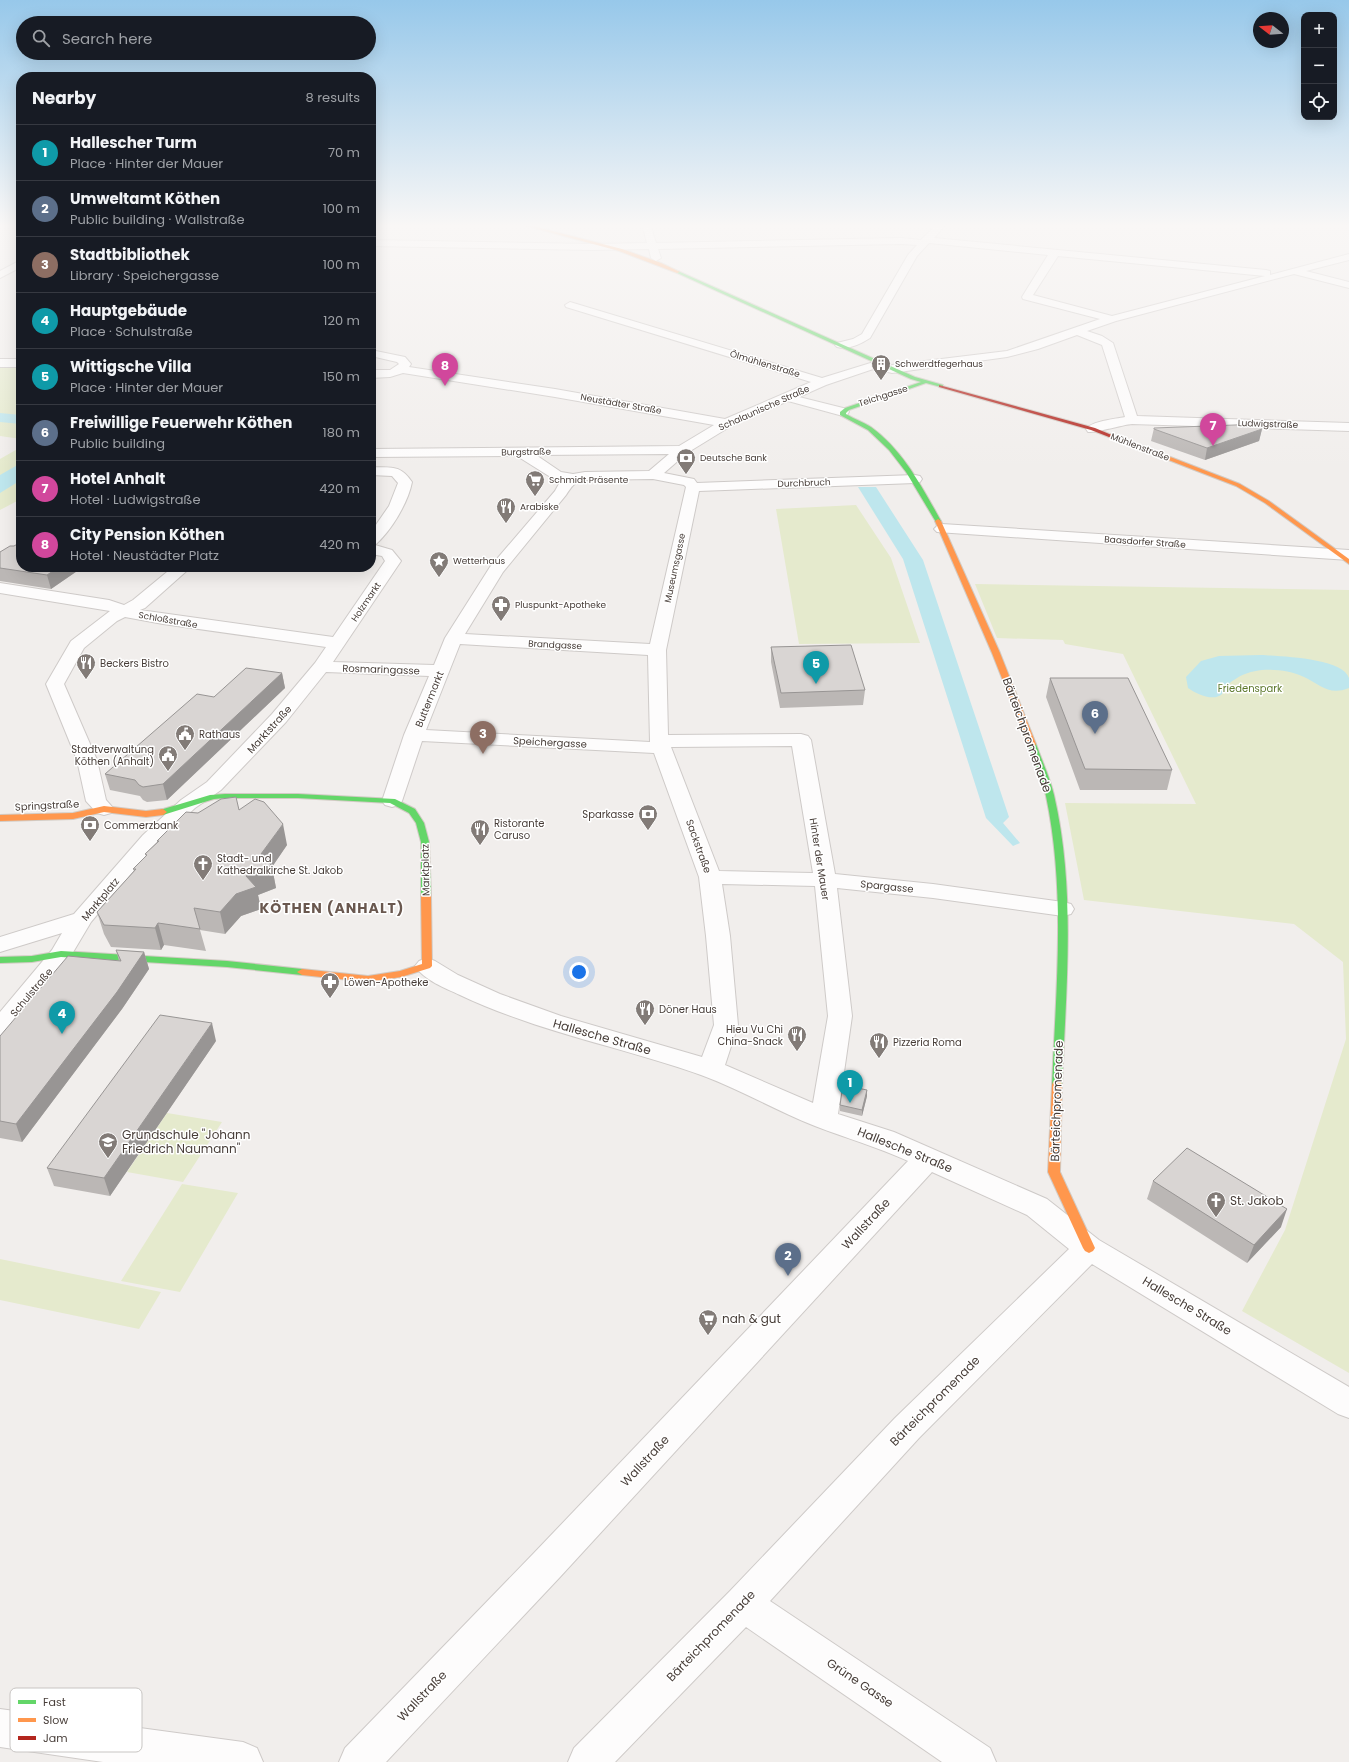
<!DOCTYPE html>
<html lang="en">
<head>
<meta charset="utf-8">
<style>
	:root { --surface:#171b24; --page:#20242c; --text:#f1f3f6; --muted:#9ea1a6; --line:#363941; --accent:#ea580c }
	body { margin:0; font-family:Poppins,sans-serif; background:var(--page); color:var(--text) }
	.controls { position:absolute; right:12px; top:12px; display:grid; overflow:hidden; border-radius:8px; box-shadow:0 4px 16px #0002 }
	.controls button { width:36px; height:36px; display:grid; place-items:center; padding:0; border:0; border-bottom:1px solid var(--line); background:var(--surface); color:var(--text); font:20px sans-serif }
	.compass { position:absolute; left:1253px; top:12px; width:36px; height:36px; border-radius:50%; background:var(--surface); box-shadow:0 4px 16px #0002; rotate:287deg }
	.you { position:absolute; left:579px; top:972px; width:14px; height:14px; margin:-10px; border:3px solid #fff; border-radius:50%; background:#1a73e8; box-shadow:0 0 0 6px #1a73e833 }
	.badge { display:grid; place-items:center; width:26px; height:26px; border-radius:50%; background:var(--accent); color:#fff; font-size:13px; font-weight:700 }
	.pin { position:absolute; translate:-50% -33px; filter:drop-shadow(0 1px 2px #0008) }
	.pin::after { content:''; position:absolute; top:21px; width:14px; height:12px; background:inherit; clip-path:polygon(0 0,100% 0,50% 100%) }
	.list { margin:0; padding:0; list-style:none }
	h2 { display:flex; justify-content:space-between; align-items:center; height:52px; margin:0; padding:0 16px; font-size:17px }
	h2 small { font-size:13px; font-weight:400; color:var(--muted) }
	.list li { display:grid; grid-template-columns:26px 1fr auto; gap:12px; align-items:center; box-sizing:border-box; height:56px; padding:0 16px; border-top:1px solid var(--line) }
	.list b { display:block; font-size:15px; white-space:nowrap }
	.list p { margin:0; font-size:13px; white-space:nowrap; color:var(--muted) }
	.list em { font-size:13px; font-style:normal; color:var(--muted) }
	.icon { flex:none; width:22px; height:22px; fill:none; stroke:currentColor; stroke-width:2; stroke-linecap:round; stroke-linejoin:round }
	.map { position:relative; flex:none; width:1349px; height:1762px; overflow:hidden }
	.search { position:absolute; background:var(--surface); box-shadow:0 4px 16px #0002; left:16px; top:16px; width:360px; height:44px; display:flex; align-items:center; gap:10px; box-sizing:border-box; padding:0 14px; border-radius:22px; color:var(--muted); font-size:15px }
	.panel { position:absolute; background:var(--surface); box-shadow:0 4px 16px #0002; left:16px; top:72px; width:360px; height:500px; border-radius:16px }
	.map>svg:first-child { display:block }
	.green { fill:#e5eacd }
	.water { fill:#bee6ed }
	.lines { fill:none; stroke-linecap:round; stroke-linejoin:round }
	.street-casing { stroke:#cecac8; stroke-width:2 }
	.fast-casing { stroke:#d2cbc4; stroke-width:2 }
	.slow-casing { stroke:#d2cbc4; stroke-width:2 }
	.jam-casing { stroke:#d2cbc4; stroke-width:2 }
	.street { fill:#fdfcfc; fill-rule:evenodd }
	.fast { fill:#63d668; fill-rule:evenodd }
	.slow { fill:#ff974d; fill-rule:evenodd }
	.jam { fill:#b3261e; fill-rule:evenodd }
	.wall { fill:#bbb7b5 }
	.shaded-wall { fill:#989594 }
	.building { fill:#d9d5d3; stroke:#989594 }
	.labels { text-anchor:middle; stroke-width:3; stroke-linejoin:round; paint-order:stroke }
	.far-street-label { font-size:9px; fill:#473d38; stroke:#fff }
	.far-poi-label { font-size:9px; fill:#473d38; stroke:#fff; text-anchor:start }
	.poi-label { font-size:10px; fill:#473d38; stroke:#fff; text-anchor:start }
	.street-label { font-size:10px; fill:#473d38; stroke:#fff }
	.park-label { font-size:10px; fill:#5c782c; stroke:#fff }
	.near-street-label { font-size:12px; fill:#473d38; stroke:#fff }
	.near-poi-label { font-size:12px; fill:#473d38; stroke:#fff; text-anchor:start }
	.district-label { font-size:14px; font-weight:bold; letter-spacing:1px; fill:#6a584f; stroke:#fff }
	.key { fill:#fff; stroke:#c8c5c3; stroke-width:1 }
	.key-label { font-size:11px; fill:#473d38 }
</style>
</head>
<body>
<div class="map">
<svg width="1349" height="1762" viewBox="0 0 1349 1762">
	<rect width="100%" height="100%" fill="#f1eeec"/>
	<path class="green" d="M21,367V439L0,436V368Z
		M21,447V499L0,510V459Z
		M856,505L891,558L920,643L799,644L776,509Z
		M975,584L1349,590V1373L1242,1311L1285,1230L1346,1039L1343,962L1294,924L1084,900L1065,803L1196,804L1123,654L1065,644L1063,640L997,638Z
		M167,1113L222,1122L183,1182L127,1172Z
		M182,1184L238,1193L180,1292L121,1281Z
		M0,1259L161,1292L139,1329L0,1300Z"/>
	<path class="water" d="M0,413L21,415V424L0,422Z
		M21,463V480L0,493V475Z
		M858,487H876L923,560L1009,817L1003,823L1020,843L1013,846L986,818L903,559Z
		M1261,655C1279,656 1343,658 1349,678C1349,681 1349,685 1349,688C1329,696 1321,685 1304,677C1291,671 1276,669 1262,670C1252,671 1242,674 1234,680C1228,683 1226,689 1222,694C1214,702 1196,694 1188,688L1186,677L1201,661L1219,656Z"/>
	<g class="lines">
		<defs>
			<path id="street" d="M642,224H650L656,243L901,238L921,240L937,224H946L934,238L1266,270L1270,271V275L1349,254V260L1306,271L1349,282V288L1294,274L1116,321L1087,331L1102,336L1113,343L1137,416L1349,423V431L1132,424C1122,425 1095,433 1088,432L1086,429C1092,421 1115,419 1125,417L1102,345L1077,335L1038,349L1007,357L892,373L888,372L886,369L892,365L1007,351L1100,319L1023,299L1022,297L1048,255L929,243L917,256L870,338C861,344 848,350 837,347L835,345L837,343L853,339L862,334L908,255L917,245L901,244L658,249L661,258L656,261L651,258L649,249L592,250L371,246V240L592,244L647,243ZM1058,256L1265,276L1112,316L1033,295Z
				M21,260V267L0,278V271Z
				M570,302L822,378L877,361H885L887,363L885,365L826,385L799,397L847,409L849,412L847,415L843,416L788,401L731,426L687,453L664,473L694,479L697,483L915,475L920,476L922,479L920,482L915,483L699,491L666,650L668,735L801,734L808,736L811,740L835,874L933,884L1063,902L1071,904L1074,909L1071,914L1063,916L933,898L837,888L852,1016L838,1114L894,1132L1047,1199L1099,1240L1349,1387V1418L1338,1414L1092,1264L919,1438L770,1601L990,1748L996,1762H942L746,1627L615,1762H568L574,1748L730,1591L895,1418L1069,1249L1027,1215L932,1172L560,1577L386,1762H339L345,1748L534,1553L908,1161C877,1147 846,1138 815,1126C776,1111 740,1089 701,1075C622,1047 538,1032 460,995C445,988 424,980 415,966L419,961L427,958L435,961L458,975L500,994L561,1016L702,1057L714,1025L706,936L699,877L654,753L422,741L402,801L399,805L392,807L385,805L382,801L404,735L429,676L326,672L286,722L221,790L195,808L157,843L91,922L69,959L9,1035L0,1038V1012L52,950L62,933L0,952V937L74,914L143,835L181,800L207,782L272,714L315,663L326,647L163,624L125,617L117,621L84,648L64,684L97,760L106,800L114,809L111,813L104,815L97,813L86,801L77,760L46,684L71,641L110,611L0,593V583L109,600L124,605L133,600L173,567H191L145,608L140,610L333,637L385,561L382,556L371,554V532L389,506L398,483L392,476L371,475V467C391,468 400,464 412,482C408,503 391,531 375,545L392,550L401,561L333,662L434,665L445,638L490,567L555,491L561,480L552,478L517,456L371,457V449L679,446L714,425L555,397L403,373L390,377L371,378V370H390L399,364L397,362L371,356V350L405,357L411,364L409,367L555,389L725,419L811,382L566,307L565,305ZM669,454L649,471L585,472L573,474L561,472L536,455ZM653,479L684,485L686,487L650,644L465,634L503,572L566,495C572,486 574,482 585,480ZM460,644L648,655L650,742L426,730ZM792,746L813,873L719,871L671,747ZM722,884L815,886L828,1016L813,1103L725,1065L738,1025L730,936Z
				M0,359H21V367H0Z
				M942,524L1349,550V560L937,532L934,529L937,526Z
				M0,1709L243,1742L257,1748L263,1762H103L0,1747Z"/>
			<path id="fast" d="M678,271L915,377L943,385V387H941L926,383L849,410L846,413V414C854,419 863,422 871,427C903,450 922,487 941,521L940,522H936L906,472L889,450L868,430L840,415V412L845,408L921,382L911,379L677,273Z
				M1029,742H1032L1036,744C1042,761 1050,778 1054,795C1076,890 1066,989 1062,1085L1061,1088H1053L1052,1085C1056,989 1066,891 1046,796C1042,778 1034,761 1028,744Z
				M225,794H298L395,799L415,809L424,823L429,842L431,895L426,898L421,895V842L416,823L409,813L390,803L298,798H225L214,799L163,815L159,812L160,810L210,795Z
				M61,951L227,961L302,969L307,972L302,975L227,967L61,957L32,962L0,963V957L32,956Z"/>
			<path id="slow" d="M519,224H525L622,249L661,263L680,272L677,273L619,251Z
				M1111,434L1240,484L1269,501L1349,559V564L1265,503L1236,486L1109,437L1108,436Z
				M938,519L941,521L1000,653L1036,744L1035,746H1032L1028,744L992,653L935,521Z
				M104,806L146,811L163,809L167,812L163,815L146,817L104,812L73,819L0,821V815L73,813Z
				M426,892L431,895L432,966L430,968L401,977L368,982L302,975L297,972L302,969L368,976L400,971L422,964L421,895Z
				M1057,1081L1061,1082L1062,1085L1060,1172L1095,1248L1093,1251L1089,1253L1085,1251L1083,1248L1048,1172L1052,1085L1053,1082Z"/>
			<path id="jam" d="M939,385L1095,428L1114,436L1109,437L1091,430L939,387Z"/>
		</defs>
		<use href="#street" class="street-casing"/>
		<use href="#fast" class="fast-casing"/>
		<use href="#slow" class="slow-casing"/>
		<use href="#jam" class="jam-casing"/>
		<use href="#street" class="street"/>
		<use href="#fast" class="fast"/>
		<use href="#slow" class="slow"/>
		<use href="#jam" class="jam"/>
	</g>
	<path class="wall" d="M1154,428L1262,429L1259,441L1205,460L1151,441Z
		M14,546L21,567H83L51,589L0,581V552Z
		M771,647L865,690L863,705L780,708L771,662Z
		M282,673L285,688L167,800L147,802L143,800L140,796L110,790L105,774L214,697Z
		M1050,678L1172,770L1167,790H1080L1046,697Z
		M239,810L287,845L272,867L276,888L258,895L261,909L241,916L225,934L200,930L206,951L164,945L161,950L111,947L104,934L97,912L134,871L133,869L146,856L145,854L157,842V841L198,813Z
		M116,950L144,952L149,969L122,1009L22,1142L0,1138V1036L119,961Z
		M216,1041L110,1196L54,1186L47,1168Z
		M867,1090V1096L862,1116L840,1111V1105Z
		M1153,1181L1281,1227L1247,1263L1147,1199Z"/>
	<path class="shaded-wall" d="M1262,429L1259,441L1205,460L1207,448Z
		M59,567H83L51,589L47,575Z
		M282,673L285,688L167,800L163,784Z
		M283,824L287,845L272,867L276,888L258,895L261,909L241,916L225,934L220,912L236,894L246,876L261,854Z
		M158,923L164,945L161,950L155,928Z
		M144,952L149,969L122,1009L22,1142L16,1124Z
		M212,1023L216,1041L110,1196L104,1178Z
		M867,1090V1096L862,1116V1110Z
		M1287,1209L1281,1227L1247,1263L1254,1245Z"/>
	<path class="building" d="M1261,424L1262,429L1207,448L1154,429V428Z
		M21,542V567H59L47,575L0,568V552L10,546H14Z
		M851,645L865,690L781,693L771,647Z
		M246,668L282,673L163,784L143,787L139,785L135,780L105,774L197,694L214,697Z
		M1050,678H1128L1172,770L1085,769Z
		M236,797L239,810L255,799L264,802L283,824L261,854L272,866L246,876L256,887L236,894L220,912L194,908L200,929L158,923L155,928L104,925L97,912L136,869H133L147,855L145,854L159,841H157L186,812L198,813L221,799Z
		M116,950L144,952L117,992L16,1124L0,1121V1036L68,956L121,961Z
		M160,1015L212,1023L104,1178L47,1168Z
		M843,1085L867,1090L862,1110L840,1105Z
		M1187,1148L1287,1209L1254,1245L1153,1181Z"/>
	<linearGradient id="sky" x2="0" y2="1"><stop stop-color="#97c8ea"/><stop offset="0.48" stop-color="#f9f7f6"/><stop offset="1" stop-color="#f9f7f6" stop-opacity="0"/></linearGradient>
	<rect width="1349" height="470" fill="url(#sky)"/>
	<defs>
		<symbol id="building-pin" viewBox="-11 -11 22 30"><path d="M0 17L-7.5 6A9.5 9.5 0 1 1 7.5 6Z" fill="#827b77" stroke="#fff"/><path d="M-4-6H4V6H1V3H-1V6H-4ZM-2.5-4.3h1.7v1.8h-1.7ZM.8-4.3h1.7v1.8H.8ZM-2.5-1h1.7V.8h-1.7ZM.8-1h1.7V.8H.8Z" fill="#fff"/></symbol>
		<symbol id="bank-pin" viewBox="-11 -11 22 30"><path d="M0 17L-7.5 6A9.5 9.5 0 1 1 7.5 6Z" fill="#827b77" stroke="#fff"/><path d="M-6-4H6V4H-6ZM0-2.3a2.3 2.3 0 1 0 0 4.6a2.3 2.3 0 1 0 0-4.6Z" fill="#fff"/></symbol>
		<symbol id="supermarket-pin" viewBox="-11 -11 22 30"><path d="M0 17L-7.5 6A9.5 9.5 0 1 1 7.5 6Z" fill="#827b77" stroke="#fff"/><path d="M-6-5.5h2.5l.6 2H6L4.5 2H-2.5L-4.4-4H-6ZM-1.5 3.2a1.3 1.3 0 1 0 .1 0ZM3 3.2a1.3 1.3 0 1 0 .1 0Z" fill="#fff"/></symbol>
		<symbol id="restaurant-pin" viewBox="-11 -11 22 30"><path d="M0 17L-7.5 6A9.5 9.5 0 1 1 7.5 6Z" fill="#827b77" stroke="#fff"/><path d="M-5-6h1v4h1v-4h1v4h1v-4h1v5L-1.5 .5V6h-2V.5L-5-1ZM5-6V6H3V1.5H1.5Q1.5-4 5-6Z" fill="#fff"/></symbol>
		<symbol id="sight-pin" viewBox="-11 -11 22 30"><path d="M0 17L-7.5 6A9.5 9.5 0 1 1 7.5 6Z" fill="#827b77" stroke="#fff"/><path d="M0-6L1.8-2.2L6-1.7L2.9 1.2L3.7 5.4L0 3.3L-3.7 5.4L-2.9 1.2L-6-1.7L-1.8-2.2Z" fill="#fff"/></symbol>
		<symbol id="pharmacy-pin" viewBox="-11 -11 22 30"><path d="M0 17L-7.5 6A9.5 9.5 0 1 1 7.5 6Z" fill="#827b77" stroke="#fff"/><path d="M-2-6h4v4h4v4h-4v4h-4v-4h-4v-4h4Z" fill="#fff"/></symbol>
		<symbol id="civic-pin" viewBox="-11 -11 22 30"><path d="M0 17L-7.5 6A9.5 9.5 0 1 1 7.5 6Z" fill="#827b77" stroke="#fff"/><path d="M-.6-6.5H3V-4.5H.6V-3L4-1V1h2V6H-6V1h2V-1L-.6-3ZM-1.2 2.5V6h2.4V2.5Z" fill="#fff"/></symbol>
		<symbol id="church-pin" viewBox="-11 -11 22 30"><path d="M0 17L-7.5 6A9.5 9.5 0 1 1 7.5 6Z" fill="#827b77" stroke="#fff"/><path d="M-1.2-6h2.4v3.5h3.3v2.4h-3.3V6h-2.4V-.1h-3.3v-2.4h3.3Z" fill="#fff"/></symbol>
		<symbol id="school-pin" viewBox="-11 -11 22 30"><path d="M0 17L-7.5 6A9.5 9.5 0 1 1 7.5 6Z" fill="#827b77" stroke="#fff"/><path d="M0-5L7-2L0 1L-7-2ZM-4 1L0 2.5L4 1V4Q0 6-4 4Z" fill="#fff"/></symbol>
	</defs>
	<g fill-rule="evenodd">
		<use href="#building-pin" x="870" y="353" width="22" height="30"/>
		<use href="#bank-pin" x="675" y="447" width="22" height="30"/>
		<use href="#supermarket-pin" x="524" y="469" width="22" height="30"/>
		<use href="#restaurant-pin" x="495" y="496" width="22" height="30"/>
		<use href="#sight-pin" x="428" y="550" width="22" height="30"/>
		<use href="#pharmacy-pin" x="490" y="594" width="22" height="30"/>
		<use href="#restaurant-pin" x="75" y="652" width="22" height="30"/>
		<use href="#civic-pin" x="174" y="723" width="22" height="30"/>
		<use href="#civic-pin" x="157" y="744" width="22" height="30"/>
		<use href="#bank-pin" x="637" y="803" width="22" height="30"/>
		<use href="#bank-pin" x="79" y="814" width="22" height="30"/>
		<use href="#restaurant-pin" x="469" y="818" width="22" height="30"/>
		<use href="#church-pin" x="192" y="853" width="22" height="30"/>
		<use href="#pharmacy-pin" x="319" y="971" width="22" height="30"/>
		<use href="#restaurant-pin" x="634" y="998" width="22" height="30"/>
		<use href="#restaurant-pin" x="786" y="1024" width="22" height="30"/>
		<use href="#restaurant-pin" x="868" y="1031" width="22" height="30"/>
		<use href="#school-pin" x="97" y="1131" width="22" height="30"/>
		<use href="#church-pin" x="1205" y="1190" width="22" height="30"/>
		<use href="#supermarket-pin" x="697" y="1308" width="22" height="30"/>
	</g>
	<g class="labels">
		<g class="far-street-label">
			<text transform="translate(765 364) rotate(17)" y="3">Ölmühlenstraße</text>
			<text transform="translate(883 396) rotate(-18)" y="3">Teichgasse</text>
			<text transform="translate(621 404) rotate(10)" y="3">Neustädter Straße</text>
			<text transform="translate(764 408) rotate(-24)" y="3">Schalaunische Straße</text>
			<text transform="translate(1268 424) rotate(2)" y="3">Ludwigstraße</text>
			<text transform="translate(1140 447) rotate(21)" y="3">Mühlenstraße</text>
			<text transform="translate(526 452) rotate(-1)" y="3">Burgstraße</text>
			<text transform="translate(804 483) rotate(-2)" y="3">Durchbruch</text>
			<text transform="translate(1145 542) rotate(4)" y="3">Baasdorfer Straße</text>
			<text transform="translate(675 568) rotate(-78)" y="3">Museumsgasse</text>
			<text transform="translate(366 602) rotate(-56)" y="3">Holzmarkt</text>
			<text transform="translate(168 620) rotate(10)" y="3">Schloßstraße</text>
			<text transform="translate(555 645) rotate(3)" y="3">Brandgasse</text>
		</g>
		<g class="far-poi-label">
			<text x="895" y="367">Schwerdtfegerhaus</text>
			<text x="700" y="461">Deutsche Bank</text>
			<text x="549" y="483">Schmidt Präsente</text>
			<text x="520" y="510">Arabiske</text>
			<text x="453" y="564">Wetterhaus</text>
			<text x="515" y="608">Pluspunkt-Apotheke</text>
		</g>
		<g class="poi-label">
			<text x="100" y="667">Beckers Bistro</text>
			<text x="199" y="738">Rathaus</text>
			<text x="154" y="753" text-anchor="end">Stadtverwaltung<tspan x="154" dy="12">Köthen (Anhalt)</tspan></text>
			<text x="634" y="818" text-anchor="end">Sparkasse</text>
			<text x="494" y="827">Ristorante<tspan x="494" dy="12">Caruso</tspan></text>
			<text x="104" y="829">Commerzbank</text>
			<text x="217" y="862">Stadt- und<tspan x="217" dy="12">Kathedralkirche St. Jakob</tspan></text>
			<text x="344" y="986">Löwen-Apotheke</text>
			<text x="659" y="1013">Döner Haus</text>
			<text x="783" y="1033" text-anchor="end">Hieu Vu Chi<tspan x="783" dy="12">China-Snack</tspan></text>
			<text x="893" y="1046">Pizzeria Roma</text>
		</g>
		<g class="street-label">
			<text transform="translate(381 669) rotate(2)" y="4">Rosmaringasse</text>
			<text transform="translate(429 699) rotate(-68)" y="4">Buttermarkt</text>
			<text transform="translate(269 729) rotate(-48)" y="4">Marktstraße</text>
			<text transform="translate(550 742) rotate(3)" y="4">Speichergasse</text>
			<text transform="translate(47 805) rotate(-3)" y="4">Springstraße</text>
			<text transform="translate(699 846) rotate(70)" y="4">Sackstraße</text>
			<text transform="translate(820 859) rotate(81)" y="4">Hinter der Mauer</text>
			<text transform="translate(425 870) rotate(-91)" y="4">Marktplatz</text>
			<text transform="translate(887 886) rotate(6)" y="4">Spargasse</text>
			<text transform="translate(100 899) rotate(-50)" y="4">Marktplatz</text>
			<text transform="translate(31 992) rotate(-50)" y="4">Schulstraße</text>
		</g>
		<g class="park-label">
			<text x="1250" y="692">Friedenspark</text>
		</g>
		<g class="near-street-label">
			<text transform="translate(1027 735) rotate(70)" y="4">Bärteichpromenade</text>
			<text transform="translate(602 1037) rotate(16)" y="4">Hallesche Straße</text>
			<text transform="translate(1057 1101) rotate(-88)" y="4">Bärteichpromenade</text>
			<text transform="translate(905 1150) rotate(22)" y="4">Hallesche Straße</text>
			<text transform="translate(866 1224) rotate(-47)" y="4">Wallstraße</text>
			<text transform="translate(1187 1306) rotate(31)" y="4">Hallesche Straße</text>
			<text transform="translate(935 1401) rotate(-45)" y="4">Bärteichpromenade</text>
			<text transform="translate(645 1461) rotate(-47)" y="4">Wallstraße</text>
			<text transform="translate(711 1636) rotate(-46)" y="4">Bärteichpromenade</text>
			<text transform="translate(860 1683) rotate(34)" y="4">Grüne Gasse</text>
			<text transform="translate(422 1696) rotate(-46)" y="4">Wallstraße</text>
		</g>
		<g class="near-poi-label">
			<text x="122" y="1139">Grundschule "Johann<tspan x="122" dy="14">Friedrich Naumann"</tspan></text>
			<text x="1230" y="1205">St. Jakob</text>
			<text x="722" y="1323">nah &amp; gut</text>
		</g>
		<g class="district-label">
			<text x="332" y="913">KÖTHEN (ANHALT)</text>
		</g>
	</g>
	<rect x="10" y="1688" width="132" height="64" rx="6" class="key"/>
	<rect x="18" y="1700" width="18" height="4" fill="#63d668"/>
	<rect x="18" y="1718" width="18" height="4" fill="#ff974d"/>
	<rect x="18" y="1736" width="18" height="4" fill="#b3261e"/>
	<g class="key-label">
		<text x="43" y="1706">Fast</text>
		<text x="43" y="1724">Slow</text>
		<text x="43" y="1742">Jam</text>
	</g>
</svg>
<div class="controls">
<button>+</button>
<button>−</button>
<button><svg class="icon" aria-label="locate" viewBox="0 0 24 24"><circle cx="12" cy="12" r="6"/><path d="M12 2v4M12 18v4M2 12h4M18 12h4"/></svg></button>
</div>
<svg class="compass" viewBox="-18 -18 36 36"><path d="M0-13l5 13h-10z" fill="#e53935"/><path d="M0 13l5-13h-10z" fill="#9ea1a6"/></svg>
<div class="you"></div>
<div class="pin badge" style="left:850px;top:1103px;background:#0f9aa8">1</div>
<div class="pin badge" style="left:788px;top:1276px;background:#5c6f8a">2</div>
<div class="pin badge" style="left:483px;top:754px;background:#8d6e63">3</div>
<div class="pin badge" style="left:62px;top:1034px;background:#0f9aa8">4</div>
<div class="pin badge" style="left:816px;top:684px;background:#0f9aa8">5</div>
<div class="pin badge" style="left:1095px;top:734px;background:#5c6f8a">6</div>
<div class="pin badge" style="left:1213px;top:446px;background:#d1479c">7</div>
<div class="pin badge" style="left:445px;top:386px;background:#d1479c">8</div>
<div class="search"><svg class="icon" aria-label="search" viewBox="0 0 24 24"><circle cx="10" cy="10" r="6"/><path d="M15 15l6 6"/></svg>Search here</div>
<section class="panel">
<h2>Nearby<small>8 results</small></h2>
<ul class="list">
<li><span class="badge" style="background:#0f9aa8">1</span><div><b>Hallescher Turm</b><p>Place · Hinter der Mauer</p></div><em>70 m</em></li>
<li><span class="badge" style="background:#5c6f8a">2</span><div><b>Umweltamt Köthen</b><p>Public building · Wallstraße</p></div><em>100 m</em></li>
<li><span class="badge" style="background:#8d6e63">3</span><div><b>Stadtbibliothek</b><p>Library · Speichergasse</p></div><em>100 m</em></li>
<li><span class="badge" style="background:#0f9aa8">4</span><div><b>Hauptgebäude</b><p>Place · Schulstraße</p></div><em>120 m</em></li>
<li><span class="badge" style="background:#0f9aa8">5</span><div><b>Wittigsche Villa</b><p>Place · Hinter der Mauer</p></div><em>150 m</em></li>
<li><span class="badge" style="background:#5c6f8a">6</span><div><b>Freiwillige Feuerwehr Köthen</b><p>Public building</p></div><em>180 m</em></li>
<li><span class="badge" style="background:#d1479c">7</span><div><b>Hotel Anhalt</b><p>Hotel · Ludwigstraße</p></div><em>420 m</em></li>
<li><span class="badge" style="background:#d1479c">8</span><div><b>City Pension Köthen</b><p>Hotel · Neustädter Platz</p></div><em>420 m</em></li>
</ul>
</section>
</div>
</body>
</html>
